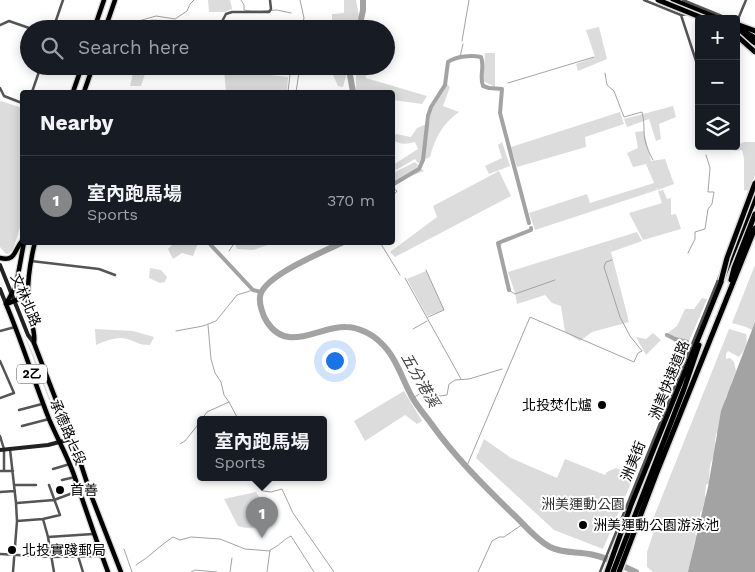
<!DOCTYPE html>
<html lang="en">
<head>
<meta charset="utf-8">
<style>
	:root { --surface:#171b24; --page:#242831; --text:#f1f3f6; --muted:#9ea1a6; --line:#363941; --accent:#858687 }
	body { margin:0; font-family:"Work Sans","Noto Sans TC",sans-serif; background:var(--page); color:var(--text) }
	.controls { position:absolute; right:15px; top:15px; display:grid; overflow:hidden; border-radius:5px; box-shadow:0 2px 12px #0003 }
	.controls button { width:45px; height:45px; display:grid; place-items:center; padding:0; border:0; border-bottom:1px solid var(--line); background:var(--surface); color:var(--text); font:25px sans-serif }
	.you { position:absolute; left:334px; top:360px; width:18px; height:18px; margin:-12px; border:4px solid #fff; border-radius:50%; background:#1a73e8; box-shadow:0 0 0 8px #1a73e833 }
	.badge { display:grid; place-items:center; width:32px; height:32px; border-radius:50%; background:var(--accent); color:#fff; font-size:16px; font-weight:700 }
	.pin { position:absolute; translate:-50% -41px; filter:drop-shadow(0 1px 2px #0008) }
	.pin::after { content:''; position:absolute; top:26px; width:18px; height:15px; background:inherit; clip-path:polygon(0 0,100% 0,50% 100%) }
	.popup { position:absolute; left:197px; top:416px; width:130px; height:65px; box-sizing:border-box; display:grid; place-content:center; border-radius:5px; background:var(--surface); filter:drop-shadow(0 1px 4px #0005); font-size:16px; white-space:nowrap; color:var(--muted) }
	.popup b { font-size:19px; color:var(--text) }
	.popup::after { content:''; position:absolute; left:50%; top:100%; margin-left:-10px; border:10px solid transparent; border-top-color:var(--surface) }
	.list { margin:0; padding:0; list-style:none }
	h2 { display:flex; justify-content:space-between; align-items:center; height:65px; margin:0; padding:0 20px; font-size:21px }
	h2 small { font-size:16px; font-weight:400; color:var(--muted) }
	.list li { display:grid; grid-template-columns:32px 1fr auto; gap:15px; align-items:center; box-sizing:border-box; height:90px; padding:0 20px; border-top:1px solid var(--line) }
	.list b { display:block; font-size:19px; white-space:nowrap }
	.list p { margin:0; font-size:16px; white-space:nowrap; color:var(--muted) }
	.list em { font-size:16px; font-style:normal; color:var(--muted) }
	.icon { flex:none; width:28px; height:28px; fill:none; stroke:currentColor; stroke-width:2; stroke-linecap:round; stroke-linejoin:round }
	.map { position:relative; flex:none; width:755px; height:572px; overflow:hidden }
	.search { position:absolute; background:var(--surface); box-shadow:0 2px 12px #0003; left:20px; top:20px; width:375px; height:55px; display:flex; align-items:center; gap:12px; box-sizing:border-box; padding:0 18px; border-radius:28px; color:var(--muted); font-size:19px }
	.panel { position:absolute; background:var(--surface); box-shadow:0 2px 12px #0003; left:20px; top:90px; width:375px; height:155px; border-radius:5px }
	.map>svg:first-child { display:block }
	.green { fill:#dcdcdc }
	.water { fill:#a3a3a3 }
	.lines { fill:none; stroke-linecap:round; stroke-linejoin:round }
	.stream { stroke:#a3a3a3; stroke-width:1 }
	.canal { stroke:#a3a3a3; stroke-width:4 }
	.river { stroke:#a3a3a3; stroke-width:6 }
	.primary-casing { stroke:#dbdbdb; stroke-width:7 }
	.highway-casing { stroke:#dbdbdb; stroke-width:8 }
	.street { stroke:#555; stroke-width:2.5 }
	.secondary { stroke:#222; stroke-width:4 }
	.primary { stroke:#000; stroke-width:4.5 }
	.highway { stroke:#000; stroke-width:5 }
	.highway-bridge-casing { stroke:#dbdbdb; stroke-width:8; stroke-linecap:butt }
	.highway-bridge { stroke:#000; stroke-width:5 }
	.poi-dot { fill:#000; stroke:#fff; stroke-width:2 }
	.labels { text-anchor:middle; stroke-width:4; stroke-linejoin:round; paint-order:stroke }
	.shield { fill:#fff; stroke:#4c4c4c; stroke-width:1 }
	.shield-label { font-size:12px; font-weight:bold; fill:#000 }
	.street-label { font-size:14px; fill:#000; stroke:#fff }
	.poi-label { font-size:14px; fill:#000; stroke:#fff; text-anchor:start }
	.park-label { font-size:14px; fill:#333; stroke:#fff }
	.water-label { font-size:15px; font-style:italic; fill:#444; stroke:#fff }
</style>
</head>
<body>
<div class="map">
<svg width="755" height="572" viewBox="0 0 755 572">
	<rect width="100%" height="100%" fill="#fff"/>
	<path class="green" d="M208,0H230L232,9L225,12H209Z
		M344,0H356L359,17L356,29H332V14L344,13Z
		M151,19L178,21L176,29H152Z
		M599,27L607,59L578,71L576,64L595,57L586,30Z
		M485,53H495V87L483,81Z
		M221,66H243V72L288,77L287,92H226L224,70Z
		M329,66H345L347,72L343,87L338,86Z
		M356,66H365L366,78L427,96L422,104L393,100L392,92L373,91L356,92Z
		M134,69L146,71L141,86H130Z
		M447,84L450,87L443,106L459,112C442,124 435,138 430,157L418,163L415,159L396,170L393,165L418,149L415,142C406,144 400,145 393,140V137L396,134L411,137L417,128L429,123L431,111Z
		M1,101L22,108V221L13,250L8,254H6L0,247V102Z
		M673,106L676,117L659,124L661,139L656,141L649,119L627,127L624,119Z
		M620,112L624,124L585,137L586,147L517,167L511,147Z
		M644,131L651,161L665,159L674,184L658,190L656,187L657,190L535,230L529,213L587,194L590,203L654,183L646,164L633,167L627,153L638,148L635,132Z
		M502,142L510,166L489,174L485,166L502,158L498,145Z
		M744,142H755V175L749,191L744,190V158L742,150L734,151V146Z
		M415,162L424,171L393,183V169L395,172Z
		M499,171L511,196L395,257L390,252L437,217L433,206Z
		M663,190L667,199L671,198V215L676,214L681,229L643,240L629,213L662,203L658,191Z
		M637,232L642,241L611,252L629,322L592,332L580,341L565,332L561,306L552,303L545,295L517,304L515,293L508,272Z
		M174,243H198L193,256L182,253L173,259L168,249Z
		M235,243V242L273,243L253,250L237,249Z
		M755,265V323L752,330L746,327L732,323Z
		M150,268L161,270L167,277L165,282L160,283L149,278Z
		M426,271L444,310L427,316L407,279Z
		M702,298L707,299L688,344H677L665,335L677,326L685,309H694Z
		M95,329L133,331L154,337L150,345C138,345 138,342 127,339C117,336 106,341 96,345Z
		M729,329L746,334C748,344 745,350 739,357L728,351L726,354V359L730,358L734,362L736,371L731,384L732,388L726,396L718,432L716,434L715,442L717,446L715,447V456C708,462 710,474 709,483L706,485L705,495L707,500L704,502L703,509L700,513V524L695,534L697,536C692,546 693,560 689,572H653L647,567V552L654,531L653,519Z
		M23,332L33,353L64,436L63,437Z
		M653,333L661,340L646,355L636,337L646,339Z
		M404,391L422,421L417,424L405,415L365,441L354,421Z
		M484,439L511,458L557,478L565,459L605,475L607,472L616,468L634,476L603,549L554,530L476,458Z
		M256,492L273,521C261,527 251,530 238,526L224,499Z"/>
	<path class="water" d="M755,322V572H688L708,487L721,411Z"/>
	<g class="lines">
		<path class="stream" d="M241,0L244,5V10L250,11
			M300,0L304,18L301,29
			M249,11H260
			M261,11L277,10L291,13
			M118,21L135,22L156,16L175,19L187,11L190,4L194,0
			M462,41L469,0
			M460,57L463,44
			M605,73L607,85L614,91L624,117L642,112C644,120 644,125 644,132C644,141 649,153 653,160
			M508,83L594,57
			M288,92L291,66
			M296,92L300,66
			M392,187L397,191L392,197
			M384,242L381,244L400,275
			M497,245H501
			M229,251L235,242
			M688,253L695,239V232L705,229L708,209L712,204L714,192H708L710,168L706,155
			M426,270L444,310L428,317
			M405,278L461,379
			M509,290L515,294L555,280
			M413,329L427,321
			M176,331L203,326L216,321L237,295L253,290
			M413,398C430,387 424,391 440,396L447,395L449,384L455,380L469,379L502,369
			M229,402L238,419
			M202,419L207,412L229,402L224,395L221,382L215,373L211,359L208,325
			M180,444L185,441L201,421
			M466,468L530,317L634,362L638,353L642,351L630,336L620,317L604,267L606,262L612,260
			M257,477L263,491L271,492L282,489L293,513L334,572
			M241,480L255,478
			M124,549L132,572
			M136,565C150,557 160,545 173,537L180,540L191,537L220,539L245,549L270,551
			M191,572L195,570L217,572
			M230,572L232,558
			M267,572L270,550C279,546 283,540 291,536L314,572
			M478,572L492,541L499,537H504L523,524"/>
		<path class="canal" d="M392,185L419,169L423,160L428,116L431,107L445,85L448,62C457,56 471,55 481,57C485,67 479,76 483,86L489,88L502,89L500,113L529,223
			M208,242L253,290L261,292
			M509,290L498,243L531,230V228
			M667,335L675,339L687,342"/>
		<path class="river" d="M359,29L363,10V0
			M351,66L350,75L353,92
			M343,242C324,252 262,276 260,297C259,304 263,316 267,322C288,354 318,326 346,327C358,327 372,334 380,342C396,356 402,379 412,397C417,406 424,414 430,422C454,456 483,485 513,514C525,525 535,539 550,547C564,554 579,551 594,555C608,558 622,566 636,572"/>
		<defs>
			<path id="primary" d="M94,29L104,0
				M105,29L115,0
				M73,92L82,66
				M84,92L93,66
				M35,242C30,262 27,284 28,305C29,318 36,330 34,343L71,439L75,446L91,495L121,572
				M0,258C16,262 14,250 22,241
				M6,304C22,342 34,381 49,419C57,438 67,455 74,475C85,507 96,540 108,572
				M6,304L16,286L24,242
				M7,304L28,295"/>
			<path id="highway" d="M673,0L720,19
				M739,25L755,31
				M736,27L755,38
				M736,31L755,43
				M731,280L734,268L755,214
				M607,572L631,505L755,198
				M613,572L684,389L699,345
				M619,572L657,472L755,228"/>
		</defs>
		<use href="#primary" class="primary-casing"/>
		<use href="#highway" class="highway-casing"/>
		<path class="street" d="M644,0L681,15L688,14
			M683,0L729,19
			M681,15L699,70
			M703,16L711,19
			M736,24L746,0
			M0,25L9,21L32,29
			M53,29L63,0
			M218,29L226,14L232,12H269L271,9L270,0
			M0,88L4,96L22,103
			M32,92L41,66
			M753,198L755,192
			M31,261L99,269L115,275
			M0,331L15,327
			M0,361L14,393L0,398
			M19,410L42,404
			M22,426L49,419
			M0,436L4,449V471
			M10,449L16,503L17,521L13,572
			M53,469L70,464
			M0,471H13
			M62,480L75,477
			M15,485H36
			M0,492L15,491
			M17,503L54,500L78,491
			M43,519L48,537L54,572
			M17,521L43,519L60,515L49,485
			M48,537L93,534
			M0,554L52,557L101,556
			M78,556L83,572
			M600,572L722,270"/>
		<path class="secondary" d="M0,265L28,335L34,343
			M0,289L6,304
			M0,450L48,445L71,439"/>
		<use href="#primary" class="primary"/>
		<use href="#highway" class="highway"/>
		<defs>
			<path id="highway-bridge" d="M658,0L705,19
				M736,35L755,52
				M721,281L727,258L755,183"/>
		</defs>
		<use href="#highway-bridge" class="highway-bridge-casing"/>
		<use href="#highway-bridge" class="highway-bridge"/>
	</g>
	<g class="poi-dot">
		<circle cx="602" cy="405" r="5"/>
		<circle cx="60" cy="490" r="5"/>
		<circle cx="583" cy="525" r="5"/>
		<circle cx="12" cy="550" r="5"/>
	</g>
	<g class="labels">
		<rect class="shield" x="17" y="364.5" width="30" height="19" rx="4"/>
		<g class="shield-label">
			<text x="32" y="378">2乙</text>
		</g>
		<g class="street-label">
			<text transform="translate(26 300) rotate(67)" y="5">文林北路</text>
			<text transform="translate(669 380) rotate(-68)" y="5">洲美快速道路</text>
			<text transform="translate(68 432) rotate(67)" y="5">承德路七段</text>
			<text transform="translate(633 461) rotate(-68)" y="5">洲美街</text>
		</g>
		<g class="poi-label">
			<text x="592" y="410" text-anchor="end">北投焚化爐</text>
			<text x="70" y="495">首善</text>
			<text x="593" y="530">洲美運動公園游泳池</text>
			<text x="22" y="555">北投實踐郵局</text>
		</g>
		<g class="park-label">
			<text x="583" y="509">洲美運動公園</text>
		</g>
		<g class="water-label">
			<text transform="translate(420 380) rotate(60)" y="5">五分港溪</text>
		</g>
	</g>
</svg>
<div class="controls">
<button>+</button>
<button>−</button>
<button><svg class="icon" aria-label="layers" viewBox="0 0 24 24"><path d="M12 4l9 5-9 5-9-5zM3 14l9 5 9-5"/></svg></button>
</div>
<div class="you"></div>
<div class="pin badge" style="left:262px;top:538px">1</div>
<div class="popup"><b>室內跑馬場</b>Sports</div>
<div class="search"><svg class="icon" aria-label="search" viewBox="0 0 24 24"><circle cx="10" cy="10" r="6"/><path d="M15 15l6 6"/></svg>Search here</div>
<section class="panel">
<h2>Nearby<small></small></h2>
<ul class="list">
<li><span class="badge">1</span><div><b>室內跑馬場</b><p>Sports</p></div><em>370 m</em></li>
</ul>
</section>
</div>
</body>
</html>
